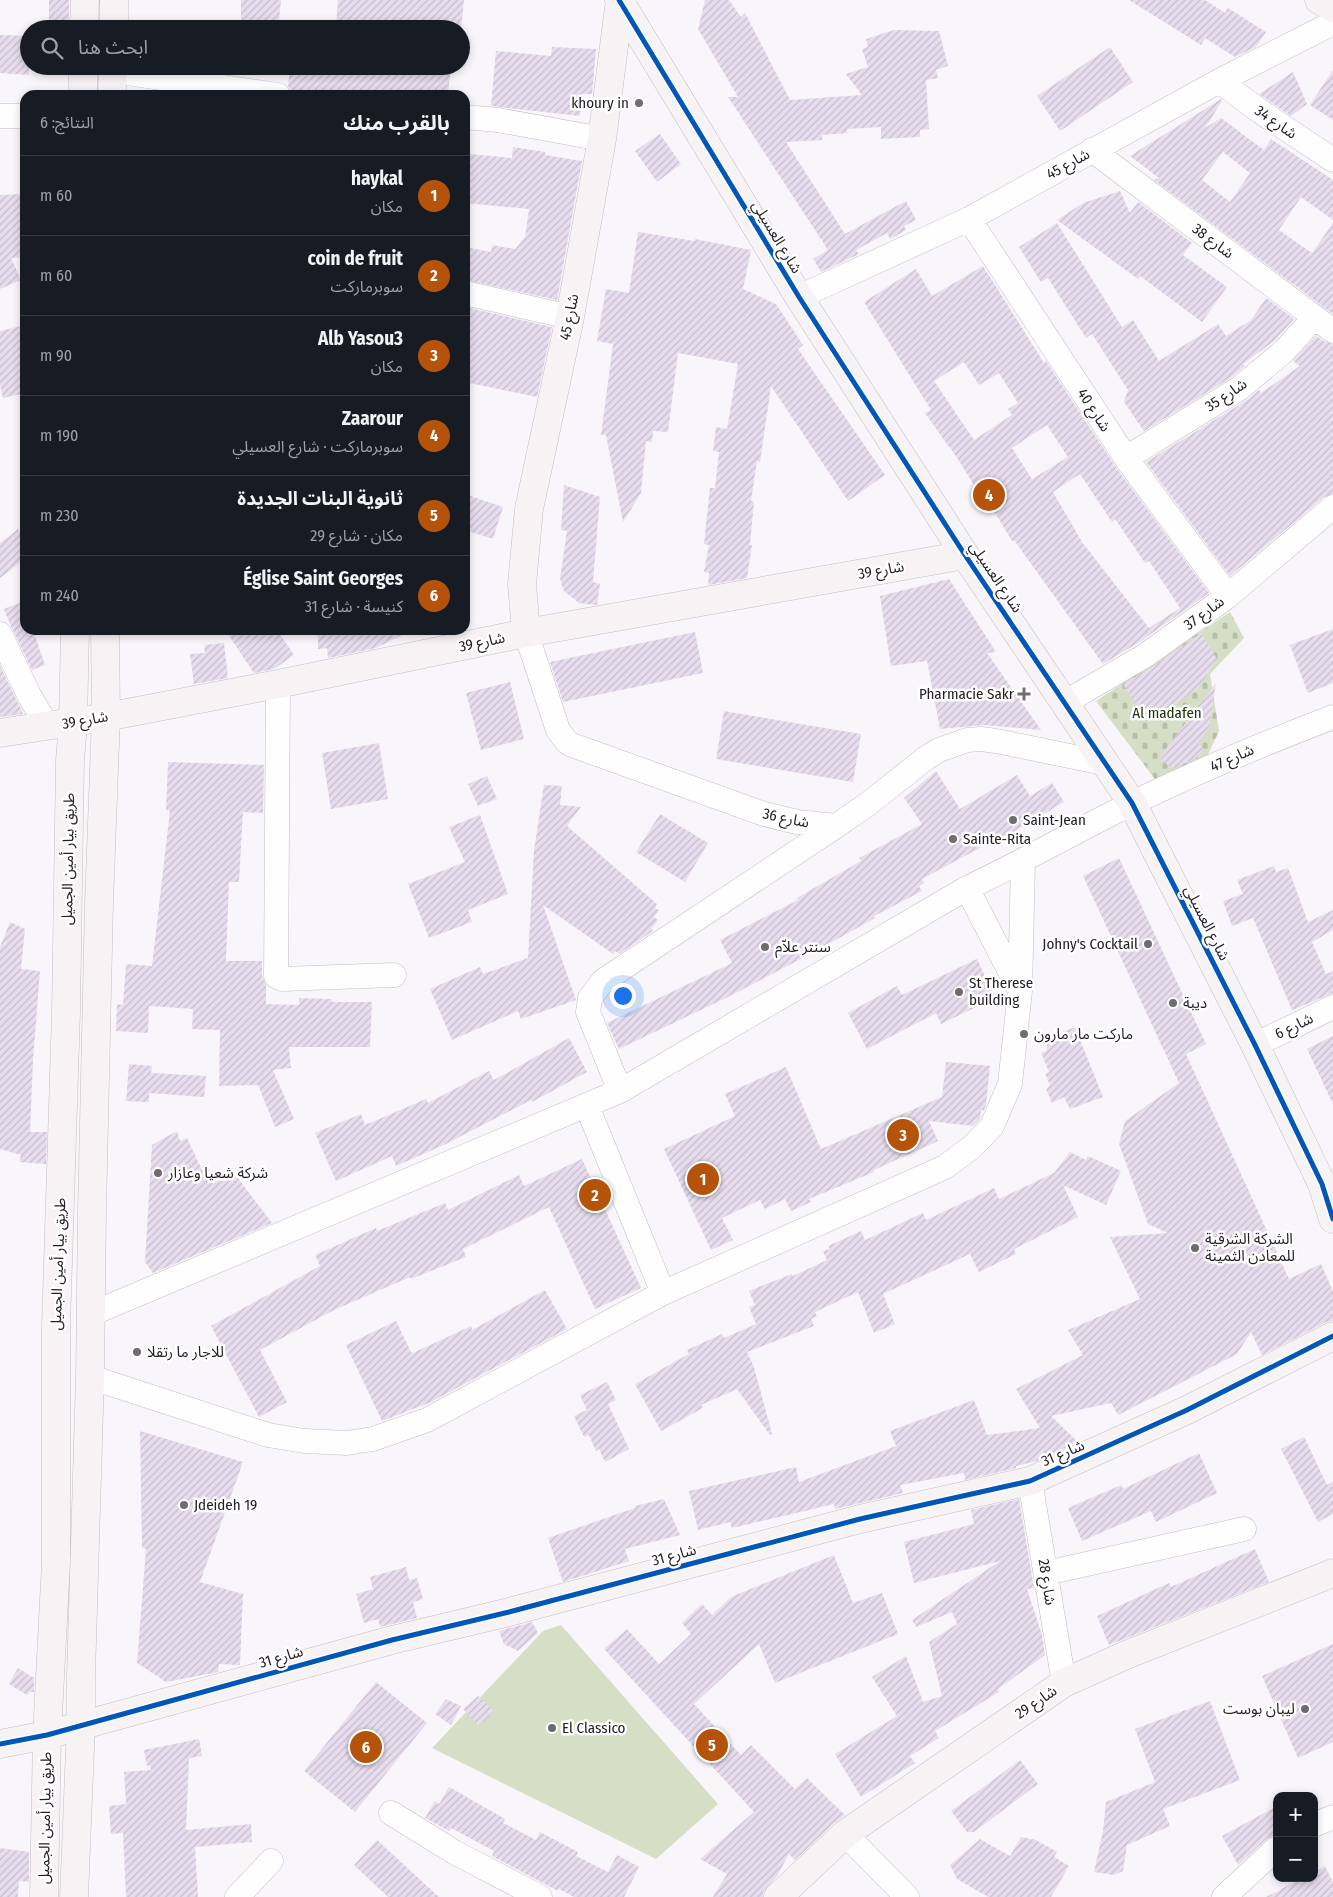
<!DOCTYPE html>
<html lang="ar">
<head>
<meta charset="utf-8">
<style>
	:root { --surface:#171b24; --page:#242831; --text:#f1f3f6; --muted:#9ea1a6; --line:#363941; --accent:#b45309 }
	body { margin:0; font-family:"Fira Sans Condensed","Noto Sans Arabic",sans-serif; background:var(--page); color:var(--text); direction:rtl }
	.controls { position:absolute; right:15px; bottom:15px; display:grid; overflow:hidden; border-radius:10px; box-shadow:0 2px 8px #0003 }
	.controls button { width:45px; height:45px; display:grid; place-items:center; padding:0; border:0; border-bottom:1px solid var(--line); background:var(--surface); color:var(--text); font:25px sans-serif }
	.you { position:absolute; left:622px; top:995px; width:18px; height:18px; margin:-12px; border:4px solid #fff; border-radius:50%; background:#1a73e8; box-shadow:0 0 0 8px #1a73e833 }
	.badge { display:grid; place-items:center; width:32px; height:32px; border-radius:50%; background:var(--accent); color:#fff; font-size:16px; font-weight:700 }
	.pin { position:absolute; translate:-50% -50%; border:2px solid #fff; box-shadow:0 1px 5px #0006 }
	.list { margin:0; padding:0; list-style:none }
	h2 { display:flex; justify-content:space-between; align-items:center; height:65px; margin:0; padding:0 20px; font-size:21px }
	h2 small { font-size:16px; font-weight:400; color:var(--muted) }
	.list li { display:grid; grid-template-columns:32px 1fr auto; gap:15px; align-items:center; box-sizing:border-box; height:80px; padding:0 20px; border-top:1px solid var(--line) }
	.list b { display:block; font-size:19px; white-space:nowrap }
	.list p { margin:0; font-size:16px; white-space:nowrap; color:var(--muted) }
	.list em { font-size:16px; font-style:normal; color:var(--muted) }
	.icon { flex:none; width:28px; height:28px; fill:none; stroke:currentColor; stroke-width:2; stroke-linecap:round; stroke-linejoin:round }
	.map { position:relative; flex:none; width:1333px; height:1897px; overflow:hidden; direction:ltr }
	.search { position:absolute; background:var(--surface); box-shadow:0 2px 8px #0003; left:20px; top:20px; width:450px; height:55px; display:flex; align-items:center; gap:12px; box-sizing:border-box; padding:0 18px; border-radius:28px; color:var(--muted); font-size:19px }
	.panel { position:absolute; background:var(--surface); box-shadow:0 2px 8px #0003; left:20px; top:90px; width:450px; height:545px; border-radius:15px; direction:rtl }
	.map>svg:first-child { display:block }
	.green { fill:#d6dfc5 }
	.cemetery { fill:url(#cemetery-stones) }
	.building { fill:url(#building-hatch); fill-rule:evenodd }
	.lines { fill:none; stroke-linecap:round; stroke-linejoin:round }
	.street-casing { stroke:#c1bec3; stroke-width:25 }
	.secondary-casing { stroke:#c1bec3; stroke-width:29 }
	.street { stroke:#fefefe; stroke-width:24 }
	.secondary { stroke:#f7f2f4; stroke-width:28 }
	.cycleway-casing { stroke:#fff; stroke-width:8 }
	.cycleway { stroke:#0057b8; stroke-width:5 }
	.poi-dot { fill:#6f6c71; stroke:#fff; stroke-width:2 }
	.labels { text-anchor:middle; stroke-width:5; stroke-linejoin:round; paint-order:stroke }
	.poi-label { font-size:15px; fill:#242126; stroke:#fff; text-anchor:start }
	.street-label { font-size:15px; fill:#242126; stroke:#fff }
	.park-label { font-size:15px; fill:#25310c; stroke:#fff }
</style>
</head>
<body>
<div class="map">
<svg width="1333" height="1897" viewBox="0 0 1333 1897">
	<defs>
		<pattern id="cemetery-stones" width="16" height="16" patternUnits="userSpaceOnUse" patternTransform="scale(1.25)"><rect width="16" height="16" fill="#d6dfc5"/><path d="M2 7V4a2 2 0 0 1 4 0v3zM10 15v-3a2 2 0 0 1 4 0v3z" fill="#b8bfa9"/></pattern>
		<pattern id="building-hatch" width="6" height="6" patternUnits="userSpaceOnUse" patternTransform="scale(1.25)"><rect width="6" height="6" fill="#e7ddee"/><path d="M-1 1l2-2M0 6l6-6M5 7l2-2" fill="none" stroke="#c6bdcc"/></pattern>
	</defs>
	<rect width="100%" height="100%" fill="#f9f6fb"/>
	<path class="green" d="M561,1625L718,1804L656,1859L432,1748L543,1631Z"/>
	<path class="cemetery" d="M1230,612L1244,638L1210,674L1219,731L1206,759L1179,777L1155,779L1096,701Z"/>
	<path class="building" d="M49,0H69V22L49,21Z
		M241,0H281L278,29H241Z
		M338,0H464L461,29H336Z
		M705,0H729L741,17L745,13L790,100L862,95L846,74L868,67L862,49L868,47L866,39L894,30L939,31L948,66L936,70L938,78L926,80L929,129L920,130V137L881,139V127L847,129V133L822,135V140L786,142L845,234L906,201L916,220L904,226L906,230L890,239L887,233L856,250L859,254L821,272L813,259L828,250L728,97H738L698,29Z
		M1129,0H1205L1225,13L1228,8L1266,32L1256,47L1235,57L1205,38L1201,45Z
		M0,35L29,36V75L0,73Z
		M552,47L596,49L592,94H582L580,116L491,106L496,51L551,56Z
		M1110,47L1133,82L1060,131L1037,96Z
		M290,66H331L382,72V70L397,72V66H451L448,95H336L291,90L288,86Z
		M1333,70V120L1310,105Z
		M1293,72L1307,104L1291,116L1259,94Z
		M1221,99L1222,101L1205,128L1221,118L1264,150L1271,139L1333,180V220L1301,197L1279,230L1312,253L1333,223V314L1154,180L1159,178L1130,156ZM1223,152L1250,173L1230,202L1202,180Z
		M660,134L681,164L657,182L635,151Z
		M513,147L545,152V155L582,161L557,300L465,280V247L491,252L492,245L515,249L525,237L529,209L465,203V164H468L469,154L512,158Z
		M1120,191L1130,213L1138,202L1192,243L1183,255L1227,287L1202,322L1140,276L1138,279L1057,220L1083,203Z
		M25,194V257L11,258L21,280L0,289V195Z
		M1057,223L1122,327L1133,320L1159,361L1218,324L1226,336L1251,320L1266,298L1294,319L1274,341L1243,364L1245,366L1232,377L1144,431L1124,402L1128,390L1092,334L1086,338L1048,278L1041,282L1019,247Z
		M638,232L694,241L695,239L751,250L743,289L776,304L803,345L798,349L885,475L848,501L771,386L760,462L757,461L751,501L754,502L750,545H752L747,578L708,585L709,573L704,572L709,545L704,544L710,488H715L719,452L713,451L716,427L727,429L738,364L678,353L668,432L653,431L652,442L646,441L641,493L623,522L606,435H601L613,344L597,341L606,289L629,293Z
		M983,266L1044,363L1046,361L1115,466L1209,593L1138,643L1103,664L1014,540L1012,541L986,498L983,499L950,447H949L925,413L931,410L864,302L916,269L932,296ZM964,362L979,385L999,373L1018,403L1008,409L1012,415L974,440L934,381ZM1047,425L1068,457L1032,479L1012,448ZM1080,474L1112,522L1115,519L1145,563L1149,561L1180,608L1149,628L1082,542L1053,492Z
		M465,307L552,327L537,397L465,382Z
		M25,325V393L3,398L0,385V331Z
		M1316,336L1325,342L1333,344V494L1324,497L1230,576L1146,462L1247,400L1259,390L1261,393L1300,366L1293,361Z
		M564,485L600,497L593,582L600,584L597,605L579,603L564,591L560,579L567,531L561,530Z
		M468,495L503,507L493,539L465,530V510Z
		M18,529L25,538V559L0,578V543Z
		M949,579L996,652L987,653L1041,730L984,725L940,729L927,661L891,666L880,596Z
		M25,601V630H33L45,665L32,670L11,626L4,609Z
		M1333,629V683L1308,693L1290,645Z
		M225,630H277L294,655L274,669L254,673Z
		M318,630H412L376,648L328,658L327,648L318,649Z
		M695,632L703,673L563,702L550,662Z
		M1201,633L1217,659L1197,690L1148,722L1123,684L1154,666Z
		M224,643L228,678L194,684L190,654L205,653L204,645Z
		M0,666L22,711L23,714L0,717Z
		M510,682L524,739L481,750L466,693Z
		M1216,683L1209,728L1197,743L1204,748L1196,758L1173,769L1159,758Z
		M724,711L861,734L853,782L716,759Z
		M379,743L388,799L331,809L322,753Z
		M168,762L264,765L263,813L243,812L239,882H229L226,961H262V976L266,985V1004L299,1005V998L332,999V1002H372L370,1047H289L291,1068L273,1070L294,1119L275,1127L258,1085L219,1086L220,1030L192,1029L193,1009L149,1006L148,1033L116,1031L117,1004L123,1005L126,964L152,966L170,811L166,810Z
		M936,771L960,809L1017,775L1030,796L1052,783L1064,802L1003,838L1002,836L922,879L924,883L919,886L922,891L874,916L875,918L816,951L732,995L619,1049L607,1023L732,963L720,940L798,900L797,898L861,861L859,858L922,824L904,798Z
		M487,776L497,799L478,806L468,784Z
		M544,785L562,786L560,805L581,807L567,826L657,904L655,908L659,910L654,917L658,920L651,929L653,931L619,954L615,951L613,954L543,905L576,1000L521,1019L518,1011L452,1040L430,989L480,967L483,974L528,958L534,850Z
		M660,814L708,843L685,882L636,852Z
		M480,815L508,894L468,910L472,922L429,938L408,884L465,862L449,827Z
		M1119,858L1206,1044L1186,1054L1289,1279L1321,1264L1333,1291V1321L1326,1322L1262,1355L1251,1332L1237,1354L1118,1415L1111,1403L1051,1416L1078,1442L1037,1461L1016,1466V1468L965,1480L964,1473L900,1485L903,1493L835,1509L834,1504L732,1528L730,1522L698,1530L689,1491L796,1467L799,1482L896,1446L890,1431L974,1400L987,1435L1040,1428L1016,1389L1083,1355L1068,1330L1140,1299L1110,1237L1168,1233L1148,1224L1119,1144L1125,1121L1179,1083L1083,876Z
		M1274,866L1276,872L1288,868L1308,922L1333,910V930L1312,942L1326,974L1333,971V993L1292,1010L1253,918L1232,926L1223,901L1243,894L1237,880Z
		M10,922L25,929L21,969L40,971L33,1060L30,1132H47L46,1164L19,1162L21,1155L0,1149V947Z
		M977,959L995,998L941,1024L936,1013L867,1049L848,1013L897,986L902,995Z
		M1075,1027L1103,1097L1070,1109L1064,1097L1052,1103L1046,1089L1050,1085L1045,1074L1049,1072L1041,1053L1047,1051V1038Z
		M1333,1036V1104L1307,1049Z
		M569,1038L587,1072L532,1102L531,1100L446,1144L396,1166L392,1156L336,1181L315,1133L361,1114L365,1125L426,1099L428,1103L489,1071L494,1080Z
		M946,1062L990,1066L986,1105L984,1110H981L980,1119L973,1126L929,1121L938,1141L874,1170V1172L809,1199L811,1202L791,1211L785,1199L765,1209L760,1200L722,1218L733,1240L711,1250L664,1149L735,1116L725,1094L786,1067L821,1149L942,1097Z
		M129,1064L152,1066L151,1073L206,1076L204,1097L149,1093V1102L126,1101Z
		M177,1131L180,1141L187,1138L208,1183L237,1177L272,1223L153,1273L145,1262L152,1145Z
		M1070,1152L1086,1160L1088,1156L1121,1171L1106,1205L1063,1185L1078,1217L1014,1249L1016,1254L979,1272L970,1254L883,1294L895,1324L874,1333L858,1292L815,1312L817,1316L811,1319L814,1326L747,1352L754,1367L772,1434L770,1435L737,1389L701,1405L703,1408L661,1431L635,1384L689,1354L687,1350L722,1334L724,1338L756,1324L749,1307L755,1305L749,1291L792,1274L793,1276L827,1260L823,1251L830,1249L828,1246L861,1231L865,1240L923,1213L926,1220L994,1188L999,1199L1054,1173Z
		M582,1159L641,1288L595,1309L549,1207L463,1249L466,1257L411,1279L410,1277L334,1310L260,1350L287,1402L259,1417L211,1326L320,1266L315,1255L376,1228L377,1231L445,1203L448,1210L519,1175L524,1186Z
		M545,1290L567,1329L429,1403L382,1421L346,1345L396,1321L411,1352L413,1353L471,1326L472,1330Z
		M607,1382L616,1400L608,1404L629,1449L605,1462L599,1449L596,1451L589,1435L584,1437L574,1416L587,1410L580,1395Z
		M140,1431L243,1462L200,1582L243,1594L240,1665L219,1664L218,1672L166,1682L137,1663L146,1549L142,1548Z
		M1304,1437L1327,1485L1333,1482V1514L1318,1522L1281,1449Z
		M1199,1453L1217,1493L1156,1522L1151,1511L1082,1541L1068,1508L1121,1485L1123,1489Z
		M664,1499L680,1535L625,1549L629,1561L563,1582L548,1538L635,1508V1506Z
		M1019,1499L1034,1588L1027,1589L1042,1635L1045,1655L998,1689L999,1692L935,1731L939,1738L910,1756L915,1763L861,1797L835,1754L897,1716L872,1677L906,1656L923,1702L942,1696L929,1642L957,1624L952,1612L916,1627L912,1620L1000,1561L914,1583L904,1542L974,1524L971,1510Z
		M1255,1549L1269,1582L1109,1645L1097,1616L1169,1583L1171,1587Z
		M834,1555L853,1603L882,1593L898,1634L775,1683L759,1644L694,1704L741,1755L751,1745L795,1789L807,1778L845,1815L834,1823L795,1860L789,1854L777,1876L763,1892V1897H713L727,1874L700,1859L754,1812L604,1649L627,1629L659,1664L691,1634L682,1623L702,1604L712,1615L731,1597Z
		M406,1567L409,1580L417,1578L423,1599L413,1602L417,1618L380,1627L378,1619L364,1623L356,1594L373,1589L370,1577Z
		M532,1622L538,1633L518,1651L504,1644L499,1631Z
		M1333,1644V1742L1298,1758L1262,1676Z
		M18,1668L34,1678V1692H30L27,1695L9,1684Z
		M376,1682L427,1723L355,1812L304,1771Z
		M478,1696L493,1710L488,1719L478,1725L463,1709Z
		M446,1699L461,1706L451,1725L435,1714Z
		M1210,1701L1240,1780L1163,1809L1170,1826L1127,1845L1123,1871L1114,1875L1094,1872L1103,1831L1106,1802L1155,1782L1135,1729Z
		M199,1739L202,1756L189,1758L186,1830L251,1824L252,1842L195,1847L198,1897H126L123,1833L111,1834L109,1806L126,1804L124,1772L151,1770L150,1765L147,1766L144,1750Z
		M1020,1760L1038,1784L974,1832H967L951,1811Z
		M449,1787L505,1819L503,1823L536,1840L540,1832L578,1852L576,1856L608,1872L617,1855L639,1867L624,1897H574L559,1889L558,1891L492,1856L494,1851L451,1828L449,1831L425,1818L435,1801L439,1804Z
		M1277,1806V1835L1268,1838L1238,1865L1222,1836Z
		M1021,1837L1036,1840L1057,1852L1054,1857L1069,1866L1051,1897H988L957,1879L950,1865L980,1839L1010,1856Z
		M377,1840L439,1897H388L354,1865Z
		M0,1848L29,1852V1882L19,1881L18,1897H0Z
		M1325,1866L1333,1882V1897H1266L1302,1878H1314V1872Z"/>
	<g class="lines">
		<defs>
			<path id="street" d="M113,71L278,95
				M1219,81L1261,112L1333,160
				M0,116H25
				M465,117L498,120L602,139
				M1092,150L1333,331
				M969,219L1126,458L1228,596
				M465,293L570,317
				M799,297L969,219L1219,81L1333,23
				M1126,458L1240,388L1284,351L1315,317
				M526,633L558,730L567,742L572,745L764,814L797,822L836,826
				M0,634L29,695L47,726
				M278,684L276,976L282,979L394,975
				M1064,703L1146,655L1228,596L1333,507
				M967,888L1019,989
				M1255,1045L1333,1007
				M620,1091L588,1012L590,998L603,981L836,826L868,804L926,758L939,750L967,740L981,739L996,741L1104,763
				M587,1106L663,1293
				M91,1314L620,1091L967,888C1023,862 1077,830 1133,803C1198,771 1265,743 1333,717
				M90,1377L268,1435L304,1441L347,1443L373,1439L427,1420L663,1293L945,1167L972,1147L992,1126L1010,1084L1020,991L1023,862
				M1030,1481L1064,1683
				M1046,1573L1244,1529
				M391,1813L454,1852L540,1897
				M1314,1825L1333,1817
				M845,1834L907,1897
				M237,1897L271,1861
				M1224,1897L1277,1848"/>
			<path id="secondary" d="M619,0L799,297L965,555L1132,803L1255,1045L1322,1184L1333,1219
				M1319,0L1333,8
				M84,29L85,0
				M114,29V0
				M83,95V66
				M112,95L113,66
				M526,633L522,584L529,509L570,317L602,139L620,0
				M0,733L106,717L278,684L526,633L965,555
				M0,1744L47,1735L392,1640L509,1612L860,1519L1030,1481L1187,1410L1333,1336
				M44,1897L47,1735L56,1562V1326L66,1012L70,761L73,723L75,630
				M74,1897L81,1724V1675L90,1377L92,1211L99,903L106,717L105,630
				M778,1897L845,1834L1064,1683L1126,1655L1333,1573"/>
		</defs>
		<use href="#street" class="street-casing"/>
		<use href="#secondary" class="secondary-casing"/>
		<use href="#street" class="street"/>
		<use href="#secondary" class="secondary"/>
		<defs>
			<path id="cycleway" d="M619,0L799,297L965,555L1132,803L1255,1045L1322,1184L1333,1219
				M0,1744L47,1735L392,1640L509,1612L860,1519L1030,1481L1187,1410L1333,1336"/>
		</defs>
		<use href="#cycleway" class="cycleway-casing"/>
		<use href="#cycleway" class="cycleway"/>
	</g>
	<g class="poi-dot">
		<circle cx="639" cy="103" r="5"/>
		<path d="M1021.5 686.5h5v5h5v5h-5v5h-5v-5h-5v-5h5z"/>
		<circle cx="1013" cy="820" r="5"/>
		<circle cx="953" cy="839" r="5"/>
		<circle cx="1148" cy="944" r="5"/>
		<circle cx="765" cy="947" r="5"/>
		<circle cx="959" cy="992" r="5"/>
		<circle cx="1173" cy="1003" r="5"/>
		<circle cx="1024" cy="1034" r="5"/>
		<circle cx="158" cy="1173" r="5"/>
		<circle cx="1195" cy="1248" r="5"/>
		<circle cx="137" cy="1352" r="5"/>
		<circle cx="184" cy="1505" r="5"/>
		<circle cx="1305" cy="1709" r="5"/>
		<circle cx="552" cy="1728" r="5"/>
	</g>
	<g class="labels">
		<g class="poi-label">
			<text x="629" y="108" text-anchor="end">khoury in</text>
			<text x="1014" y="699" text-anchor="end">Pharmacie Sakr</text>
			<text x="1023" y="825">Saint-Jean</text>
			<text x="963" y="844">Sainte-Rita</text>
			<text x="1138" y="949" text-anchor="end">Johny's Cocktail</text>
			<text x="775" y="952">سنتر علاّم</text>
			<text x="969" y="988">St Therese<tspan x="969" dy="17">building</tspan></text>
			<text x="1183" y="1008">ديبة</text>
			<text x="1034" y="1039">ماركت مار مارون</text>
			<text x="168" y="1178">شركة شعيا وعازار</text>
			<text x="1205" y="1244">الشركة الشرقية<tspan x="1205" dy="17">للمعادن الثمينة</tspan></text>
			<text x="147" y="1357">للاجار ما رتقلا</text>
			<text x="194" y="1510">Jdeideh 19</text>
			<text x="1295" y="1714" text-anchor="end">ليبان بوست</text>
			<text x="562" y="1733">El Classico</text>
		</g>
		<g class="street-label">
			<text transform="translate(1276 122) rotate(34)" y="5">شارع 34</text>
			<text transform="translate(1068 164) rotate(-29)" y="5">شارع 45</text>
			<text transform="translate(777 237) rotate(59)" y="5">شارع العسيلي</text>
			<text transform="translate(1213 241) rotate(37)" y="5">شارع 38</text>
			<text transform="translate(569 317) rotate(-79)" y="5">شارع 45</text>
			<text transform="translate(1226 395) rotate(-34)" y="5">شارع 35</text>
			<text transform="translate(1094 410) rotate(57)" y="5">شارع 40</text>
			<text transform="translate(881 570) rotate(-10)" y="5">شارع 39</text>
			<text transform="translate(996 577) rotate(56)" y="5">شارع العسيلي</text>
			<text transform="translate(1204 613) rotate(-36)" y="5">شارع 37</text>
			<text transform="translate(482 642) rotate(-12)" y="5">شارع 39</text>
			<text transform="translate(85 720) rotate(-10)" y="5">شارع 39</text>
			<text transform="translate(1232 758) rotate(-24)" y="5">شارع 47</text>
			<text transform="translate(786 818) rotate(12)" y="5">شارع 36</text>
			<text transform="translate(68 859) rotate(-89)" y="5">طريق بيار أمين الجميل</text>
			<text transform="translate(1207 923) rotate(63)" y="5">شارع العسيلي</text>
			<text transform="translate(1294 1026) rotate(-26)" y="5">شارع 6</text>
			<text transform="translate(58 1264) rotate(-88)" y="5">طريق بيار أمين الجميل</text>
			<text transform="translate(1063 1453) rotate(-23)" y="5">شارع 31</text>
			<text transform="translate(674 1555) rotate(-15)" y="5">شارع 31</text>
			<text transform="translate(1047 1582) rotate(81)" y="5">شارع 28</text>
			<text transform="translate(281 1657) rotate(-16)" y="5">شارع 31</text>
			<text transform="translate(1036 1702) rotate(-34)" y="5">شارع 29</text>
			<text transform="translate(45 1818) rotate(-89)" y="5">طريق بيار أمين الجميل</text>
		</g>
		<g class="park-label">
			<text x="1167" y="718">Al madafen</text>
		</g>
	</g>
</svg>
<div class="controls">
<button>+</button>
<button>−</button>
</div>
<div class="you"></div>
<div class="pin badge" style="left:703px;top:1179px">1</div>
<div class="pin badge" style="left:595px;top:1195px">2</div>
<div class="pin badge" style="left:903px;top:1135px">3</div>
<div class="pin badge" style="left:989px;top:495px">4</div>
<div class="pin badge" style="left:712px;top:1745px">5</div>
<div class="pin badge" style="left:366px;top:1747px">6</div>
<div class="search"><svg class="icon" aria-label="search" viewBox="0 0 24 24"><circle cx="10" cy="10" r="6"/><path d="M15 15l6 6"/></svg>ابحث هنا</div>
<section class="panel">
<h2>بالقرب منك<small>النتائج: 6</small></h2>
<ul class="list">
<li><span class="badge">1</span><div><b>haykal</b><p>مكان</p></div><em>60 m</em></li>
<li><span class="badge">2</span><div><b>coin de fruit</b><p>سوبرماركت</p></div><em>60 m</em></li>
<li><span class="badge">3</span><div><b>Alb Yasou3</b><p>مكان</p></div><em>90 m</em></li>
<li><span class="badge">4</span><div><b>Zaarour</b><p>سوبرماركت · شارع العسيلي</p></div><em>190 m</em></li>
<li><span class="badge">5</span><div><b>ثانوية البنات الجديدة</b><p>مكان · شارع 29</p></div><em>230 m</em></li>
<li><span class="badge">6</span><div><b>Église Saint Georges</b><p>كنيسة · شارع 31</p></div><em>240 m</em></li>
</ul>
</section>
</div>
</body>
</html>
